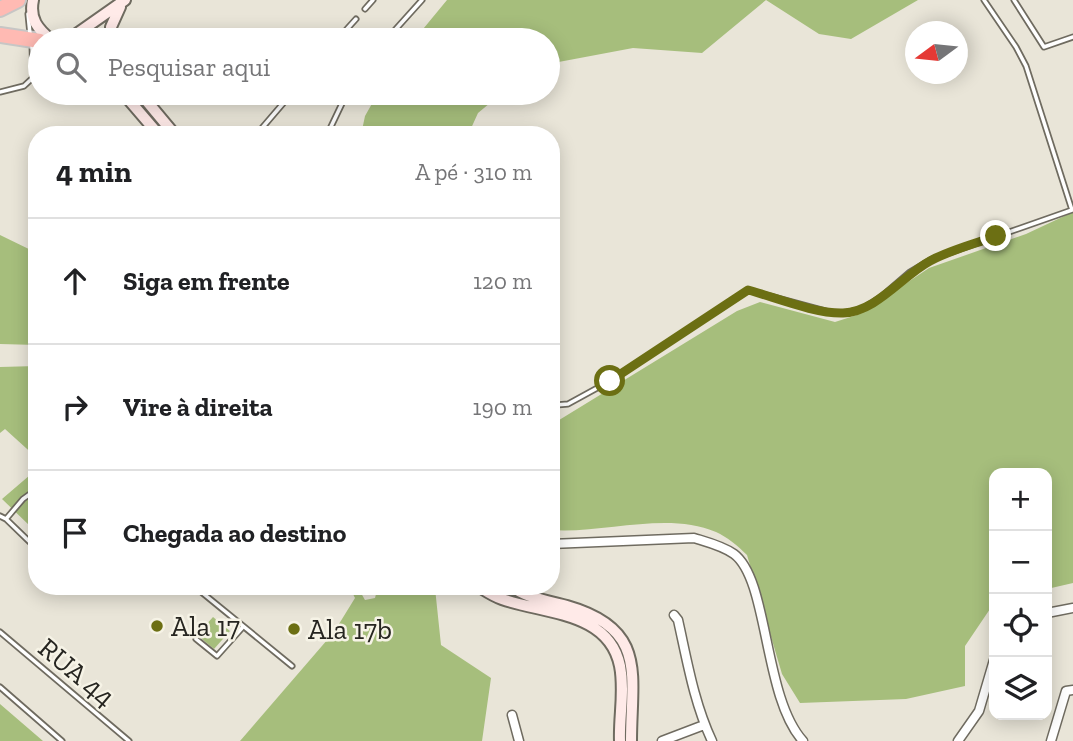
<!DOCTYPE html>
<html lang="pt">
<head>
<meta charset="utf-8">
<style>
	:root { --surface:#fff; --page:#f2f2f2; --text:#202124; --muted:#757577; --line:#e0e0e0 }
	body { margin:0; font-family:"Zilla Slab",serif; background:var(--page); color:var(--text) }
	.controls { position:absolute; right:21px; bottom:21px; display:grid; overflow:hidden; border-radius:14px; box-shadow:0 4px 18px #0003 }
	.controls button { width:63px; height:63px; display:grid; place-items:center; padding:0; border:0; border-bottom:2px solid var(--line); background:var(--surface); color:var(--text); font:35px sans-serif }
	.compass { position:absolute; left:905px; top:21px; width:63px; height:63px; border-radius:50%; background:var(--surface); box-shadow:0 4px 18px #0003; rotate:255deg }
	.stop { position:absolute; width:21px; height:21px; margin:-16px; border:5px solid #6c6f13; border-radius:50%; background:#fff }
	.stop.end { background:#6c6f13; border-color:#fff; box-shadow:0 2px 7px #0008 }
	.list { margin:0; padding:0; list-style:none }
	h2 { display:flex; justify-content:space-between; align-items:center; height:91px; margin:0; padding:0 28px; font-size:30px }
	h2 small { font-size:23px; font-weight:400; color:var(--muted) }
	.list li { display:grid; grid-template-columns:46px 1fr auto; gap:21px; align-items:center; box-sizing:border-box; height:126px; padding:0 28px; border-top:2px solid var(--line) }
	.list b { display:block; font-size:26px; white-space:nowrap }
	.list em { font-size:23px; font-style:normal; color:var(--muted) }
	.icon { flex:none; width:38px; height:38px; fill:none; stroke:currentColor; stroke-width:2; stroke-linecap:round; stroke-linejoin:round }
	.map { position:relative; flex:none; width:1073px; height:741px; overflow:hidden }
	.search { position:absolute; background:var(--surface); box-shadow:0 4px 18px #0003; left:28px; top:28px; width:532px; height:77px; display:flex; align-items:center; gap:18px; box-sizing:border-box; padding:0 24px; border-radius:38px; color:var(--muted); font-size:26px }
	.panel { position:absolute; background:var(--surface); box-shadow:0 4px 18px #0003; left:28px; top:126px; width:532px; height:469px; border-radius:28px }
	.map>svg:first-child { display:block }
	.green { fill:#a6be7c }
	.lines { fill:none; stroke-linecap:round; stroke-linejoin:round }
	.lane-casing { stroke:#6f6b60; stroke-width:7 }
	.street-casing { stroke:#6f6b60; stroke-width:11 }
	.secondary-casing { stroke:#6f6b60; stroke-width:14 }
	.highway-casing { stroke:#c7c6c5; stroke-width:18 }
	.lane { stroke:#fff; stroke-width:3.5 }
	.street { stroke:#fff; stroke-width:8 }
	.secondary { stroke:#ffeae8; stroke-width:10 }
	.highway { stroke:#ffbab3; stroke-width:14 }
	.route { stroke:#6c6f13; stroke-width:9 }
	.poi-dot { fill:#6c6f13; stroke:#f6f3e6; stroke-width:2.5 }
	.labels { text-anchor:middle; stroke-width:5; stroke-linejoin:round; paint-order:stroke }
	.poi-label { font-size:28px; fill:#262520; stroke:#f6f3e6; text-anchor:start }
	.street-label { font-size:28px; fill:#262520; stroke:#f6f3e6 }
</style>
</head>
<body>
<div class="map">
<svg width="1073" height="741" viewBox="0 0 1073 741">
	<rect width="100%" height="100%" fill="#e9e5d8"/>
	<path class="green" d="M447,0H766L702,53L633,48L548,64V40H414Z
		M766,0H918L851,39L819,34Z
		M378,93H502L478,113L468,135H361L365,116Z
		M1073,212V583L1047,589V473H994V608L990,609L965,646V686L906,699L800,703L782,674L747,555C738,546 727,537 716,532C667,511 603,534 551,530V425L737,311L760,302L835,322L860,314L929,268L1026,234Z
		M0,235L37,253V345L0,344Z
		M37,366V458L5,429L0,433V367Z
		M37,469V519L30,526L2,499Z
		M349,586H357L365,600L375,598L378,586L435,588L441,645L491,678L482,741H240L334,632L355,598Z
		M213,617L230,631L214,649L197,635Z
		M0,704L43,741H0Z"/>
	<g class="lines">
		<defs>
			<path id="lane" d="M1014,0L1044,47L1073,37
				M365,9L373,0
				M28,14L30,34
				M337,40L356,19
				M386,40L422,0
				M32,45L33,78
				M0,92L24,86L40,71
				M256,135L292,93
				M327,135L347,93
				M551,402L556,405L568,404L610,381L748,290L829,312L845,313L862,309L881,297L910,272L932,259L1072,210L1026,66L1016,47L984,0
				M0,516L6,519L23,499L37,489
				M6,519L37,549
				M194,586L292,666
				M0,632L129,741
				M196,639L217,656L242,628
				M0,687L62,741"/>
			<path id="street" d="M551,544L694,538C707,542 723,546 734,554C769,580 763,697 803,741
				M1047,613L1073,608
				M674,615L678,620C687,660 694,703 712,741
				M512,715L519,741
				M662,741L704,725
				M958,741L979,711L994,660
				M1051,741L1066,691L1073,690"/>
			<path id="secondary" d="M33,0C29,19 38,29 51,40
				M68,40L125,0
				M111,40V27L120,7
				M123,93L159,135
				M140,93L175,135
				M478,586C486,591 493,596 502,599C544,614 609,611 620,666C625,691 619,716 620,741
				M511,586C526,598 549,601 567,606C648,629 631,675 631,741"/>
			<path id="highway" d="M0,9L18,0
				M0,35L40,41"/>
		</defs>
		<use href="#lane" class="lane-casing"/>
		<use href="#street" class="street-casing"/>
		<use href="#secondary" class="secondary-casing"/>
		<use href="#highway" class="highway-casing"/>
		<use href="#lane" class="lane"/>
		<use href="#street" class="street"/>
		<use href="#secondary" class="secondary"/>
		<use href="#highway" class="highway"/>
	</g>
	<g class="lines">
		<path class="route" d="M610,381L748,290C774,297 816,314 843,313C876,312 902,276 930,261C950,250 975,244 996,236"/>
	</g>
	<g class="poi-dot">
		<circle cx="157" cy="626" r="7"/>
		<circle cx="294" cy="629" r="7"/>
	</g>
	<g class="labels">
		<g class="poi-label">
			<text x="171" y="636">Ala 17</text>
			<text x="308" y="639">Ala 17b</text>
		</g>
		<g class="street-label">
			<text transform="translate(77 672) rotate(40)" y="10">RUA 44</text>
		</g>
	</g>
</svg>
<div class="controls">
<button>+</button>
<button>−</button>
<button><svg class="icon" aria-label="locate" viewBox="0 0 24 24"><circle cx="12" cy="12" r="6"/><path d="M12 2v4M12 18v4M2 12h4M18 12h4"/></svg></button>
<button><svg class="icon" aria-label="layers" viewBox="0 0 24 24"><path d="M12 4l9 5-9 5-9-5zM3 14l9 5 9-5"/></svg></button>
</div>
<svg class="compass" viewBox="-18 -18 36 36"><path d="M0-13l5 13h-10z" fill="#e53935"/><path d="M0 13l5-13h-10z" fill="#757577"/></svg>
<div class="stop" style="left:610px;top:381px"></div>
<div class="stop end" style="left:996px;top:236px"></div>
<div class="search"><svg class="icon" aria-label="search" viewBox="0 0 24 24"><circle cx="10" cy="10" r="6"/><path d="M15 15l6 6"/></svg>Pesquisar aqui</div>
<section class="panel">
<h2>4 min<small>A pé · 310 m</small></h2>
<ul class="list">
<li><svg class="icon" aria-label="ahead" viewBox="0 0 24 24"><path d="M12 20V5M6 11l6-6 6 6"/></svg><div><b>Siga em frente</b></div><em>120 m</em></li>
<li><svg class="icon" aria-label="right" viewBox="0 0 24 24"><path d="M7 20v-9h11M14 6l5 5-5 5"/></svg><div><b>Vire à direita</b></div><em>190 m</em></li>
<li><svg class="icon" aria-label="arrive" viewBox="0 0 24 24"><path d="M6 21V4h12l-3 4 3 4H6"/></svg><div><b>Chegada ao destino</b></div></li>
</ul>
</section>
</div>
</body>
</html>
